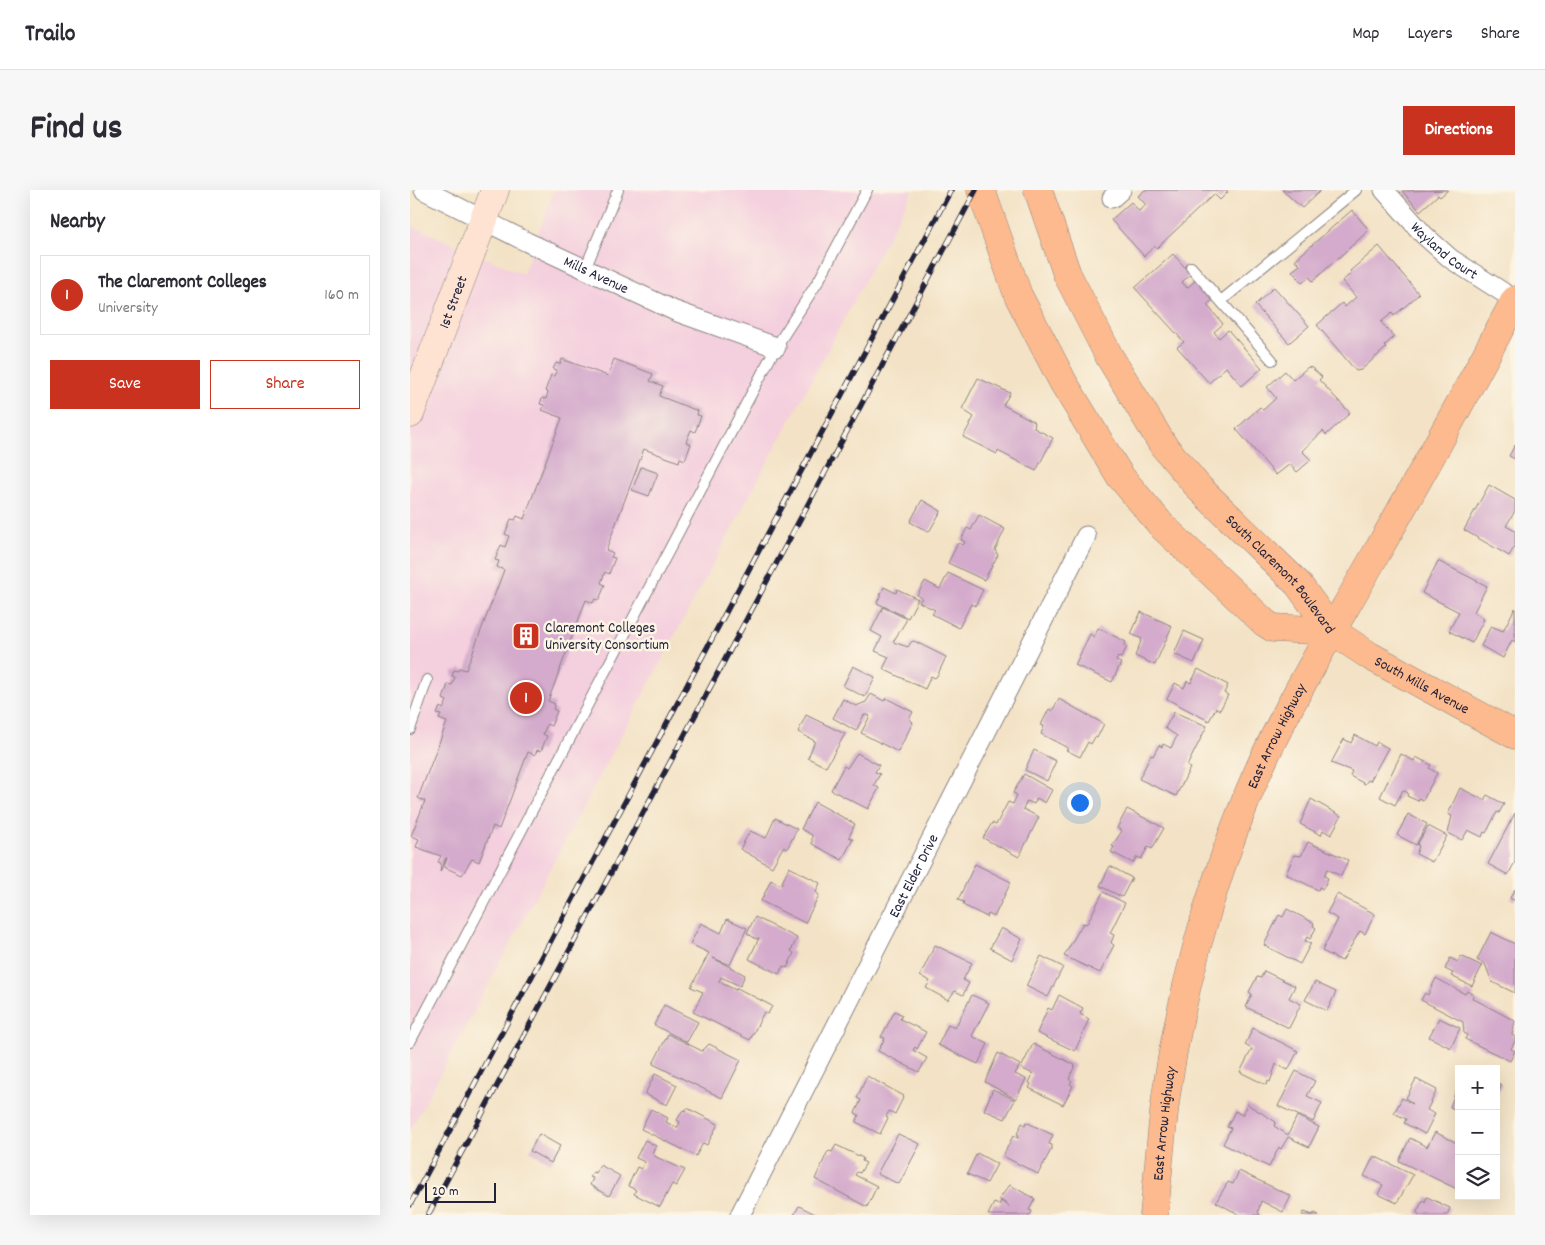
<!DOCTYPE html>
<html lang="en">
<head>
<meta charset="utf-8">
<style>
	:root { --surface:#fff; --page:#f7f7f7; --text:#2b2b33; --muted:#7c7c81; --line:#e1e1e2; --accent:#c8321e }
	body { margin:0; font-family:Dekko,sans-serif; background:var(--page); color:var(--text) }
	.controls { position:absolute; right:15px; bottom:15px; display:grid; overflow:hidden; border-radius:0px; box-shadow:0 5px 20px #0002 }
	.controls button { width:45px; height:45px; display:grid; place-items:center; padding:0; border:0; border-bottom:1px solid var(--line); background:var(--surface); color:var(--text); font:25px sans-serif }
	.scale { position:absolute; left:15px; bottom:12px; width:71px; box-sizing:border-box; padding-left:5px; border:2px solid #22223b; border-top:0; font-size:14px; line-height:18px; white-space:nowrap; color:#22223b; -webkit-text-stroke:4px #fcf5e5; paint-order:stroke }
	.you { position:absolute; left:669px; top:612px; width:18px; height:18px; margin:-12px; border:4px solid #fff; border-radius:50%; background:#1a73e8; box-shadow:0 0 0 8px #1a73e833 }
	.badge { display:grid; place-items:center; width:32px; height:32px; border-radius:50%; background:var(--accent); color:#fff; font-size:16px; font-weight:700 }
	.pin { position:absolute; translate:-50% -50%; border:2px solid #fff; box-shadow:0 1px 5px #0006 }
	.list { margin:0; padding:0; list-style:none }
	h2 { display:flex; justify-content:space-between; align-items:center; height:65px; margin:0; padding:0 20px; font-size:21px }
	h2 small { font-size:16px; font-weight:400; color:var(--muted) }
	.list li { display:grid; grid-template-columns:32px 1fr auto; gap:15px; align-items:center; box-sizing:border-box; height:80px; margin:0 10px 10px; padding:0 10px; border:1px solid var(--line); border-radius:0px }
	.list b { display:block; font-size:19px; white-space:nowrap }
	.list p { margin:0; font-size:16px; white-space:nowrap; color:var(--muted) }
	.list em { font-size:16px; font-style:normal; color:var(--muted) }
	.actions { display:flex; gap:10px; padding:15px 20px }
	.actions a { flex:1; padding:11px 0; border:1px solid var(--accent); border-radius:0px; text-align:center; font-size:18px; color:var(--accent) }
	.actions .main { background:var(--accent); color:#fff }
	.icon { flex:none; width:28px; height:28px; fill:none; stroke:currentColor; stroke-width:2; stroke-linecap:round; stroke-linejoin:round }
	.map { position:relative; flex:none; width:1105px; height:1025px; overflow:hidden; border-radius:0px }
	header { display:flex; align-items:center; gap:30px; box-sizing:border-box; height:70px; padding:0 25px; background:var(--surface); border-bottom:1px solid var(--line) }
	header strong { font-size:24px }
	nav { display:flex; gap:28px; margin-inline-start:auto; font-size:18px }
	.intro { display:flex; align-items:center; justify-content:space-between; box-sizing:border-box; height:120px; padding:0 30px }
	h1 { margin:0; font-size:35px }
	.button { padding:12px 22px; border-radius:0px; background:var(--accent); color:#fff; font-size:18px; font-weight:700 }
	main { display:flex; gap:30px; padding:0 30px }
	aside { flex:1; background:var(--surface); border-radius:0px; box-shadow:0 5px 20px #0002 }
	.map>svg:first-child { display:block }
	.built { fill:#f4cfde }
	.building { fill:#d4abcc }
	.lines { fill:none; stroke-linecap:round; stroke-linejoin:round }
	.lane-casing { stroke:#8a8280; stroke-width:12 }
	.street-casing { stroke:#8a8280; stroke-width:21 }
	.secondary-casing { stroke:#8a8280; stroke-width:29 }
	.primary-casing { stroke:#8a8280; stroke-width:29 }
	.lane { stroke:#fff; stroke-width:10 }
	.street { stroke:#fff; stroke-width:19 }
	.secondary { stroke:#fee3d2; stroke-width:28 }
	.primary { stroke:#fcba8e; stroke-width:28 }
	.rail-casing { stroke:#22223b; stroke-width:5.5 }
	.rail { stroke:#fcf5e5; stroke-width:4; stroke-dasharray:11; stroke-linecap:butt }
	.labels { text-anchor:middle; stroke-width:5; stroke-linejoin:round; paint-order:stroke }
	.street-label { font-size:15px; fill:#22223b; stroke:#fcf5e5 }
	.poi-label { font-size:15px; fill:#22223b; stroke:#fcf5e5; text-anchor:start }
</style>
</head>
<body>
<header>
<strong>Trailo</strong>
<nav><a>Map</a><a>Layers</a><a>Share</a></nav>
</header>
<div class="intro"><h1>Find us</h1><a class="button">Directions</a></div>
<main>
<aside>
<h2>Nearby<small></small></h2>
<ul class="list">
<li><span class="badge">1</span><div><b>The Claremont Colleges</b><p>University</p></div><em>160 m</em></li>
</ul>
<div class="actions"><a class="main">Save</a><a>Share</a></div>
</aside>
<div class="map">
<svg width="1105" height="1025" viewBox="0 0 1105 1025">
	<rect width="100%" height="100%" fill="#fcf5e5"/>
	<filter id="ink" filterUnits="userSpaceOnUse"><feTurbulence type="fractalNoise" baseFrequency=".02" numOctaves="2"/><feDisplacementMap in="SourceGraphic" scale="10" xChannelSelector="R" yChannelSelector="G"/><feConvolveMatrix kernelMatrix="1 2 1 2 8 2 1 2 1" color-interpolation-filters="sRGB"/></filter>
	<filter id="wash" filterUnits="userSpaceOnUse"><feTurbulence type="fractalNoise" baseFrequency=".0096" numOctaves="4" result="noise"/><feDisplacementMap in="SourceGraphic" scale="20" xChannelSelector="R" yChannelSelector="G"/><feGaussianBlur stdDeviation="1.12" result="paint"/><feColorMatrix in="noise" values="0 0 0 0 0 0 0 0 0 0 0 0 0 0 0 0 0 1.4 0 .05"/><feComposite in="paint" operator="in"/></filter>
	<g filter="url(#wash)">
		<rect width="100%" height="100%" fill="#f3e2c5"/>
		<path class="built" d="M144,0H503L0,941V35L113,84Z"/>
		<g id="blocks">
			<path class="building" d="M735,0H816L818,2L810,10L804,4L747,58L745,56L734,66L701,30L721,12L729,21L736,15L728,6Z
				M872,0H911L892,18Z
				M1038,0L1030,7L1028,5L1010,21L992,1Z
				M942,20L959,40L903,91L899,87L892,93L882,81L890,75L885,70Z
				M969,56L1009,104L984,126L982,123L971,132L984,147L974,156L976,158L951,180L946,181L907,135L932,113L935,117L946,107L932,91L942,83L940,81Z
				M763,64L781,84L772,92L777,98L787,89L804,109L797,115L813,134L804,142L809,148L818,140L852,178L832,196L816,177L799,193L767,157L774,152L725,98Z
				M864,97L899,136L879,153L845,115Z
				M152,169L198,186L204,169L243,184L240,191L253,196L249,206L288,221L287,225L291,226L285,242L281,240L276,252L281,254L275,270L270,268L269,272L234,259L196,360L203,363L201,367L205,368L199,384L195,382L191,393L195,395L189,410L185,409L183,413L176,410L138,511L145,514L143,519L147,521L141,536L137,534L133,544L137,546L131,561L127,560L125,565L118,562L89,639L83,636L69,672L62,669L52,685L34,677L37,668H36L30,682L31,673L28,672L31,666L6,657L9,649L1,646L15,611L8,608L37,532L29,529L31,525L27,524L30,517L33,519L37,511L33,509L38,494L42,495L45,487L42,486L44,480L48,481L49,478L56,480L94,380L87,377L89,371L85,370L91,355L95,357L99,346L95,344L101,329L105,330L107,326L114,329L152,228L132,220L134,215L130,214L132,208L136,209L138,202L135,201L141,185L144,186L147,180L143,179L146,173L150,174Z
				M898,177L902,178L912,187L909,190L940,223L916,245L913,241L892,261L901,270L887,282L880,274L866,285L826,239L850,217L853,220L866,208L857,197L875,181L883,190Z
				M568,188L600,203L593,215L625,232L624,238L643,248L626,281L588,261L587,264L553,247L564,227L552,219Z
				M1105,255V269L1099,266Z
				M231,277L248,283L239,306L222,300Z
				M1079,295L1105,310V321L1096,336L1105,341V356L1099,366L1054,340Z
				M512,310L531,321L519,342L500,332Z
				M569,325L595,339L585,360L588,365L574,390L538,373L548,353L553,355L555,352L551,350L557,338L561,340Z
				M1028,371L1077,396L1064,422L1074,429L1062,453L1039,441L1049,422L1012,403Z
				M538,383L573,400L565,416L561,414L549,438L522,424L525,420L509,412L512,408L507,405L515,391L530,399Z
				M474,397L486,403L487,399L508,409L498,428L467,413Z
				M473,417L495,428L496,431L483,452L498,457L501,452L504,451L536,467L527,486L525,488L521,486L515,499L473,479L479,467L465,461L472,447L461,441Z
				M1105,418V452L1102,450L1093,468L1071,456L1081,436L1093,441Z
				M731,422L762,436L745,475L725,466L732,449L721,444Z
				M688,438L716,452L714,456L717,457L711,468L708,467L706,471L711,473L702,492L665,475L680,444L684,447Z
				M774,441L794,450L784,473L764,464Z
				M443,476L465,487L455,507L433,496Z
				M788,479L818,495L814,503L818,505L810,520L806,518L799,531L757,509L765,493L774,498L777,491L781,493Z
				M461,504L474,511L476,508L503,522L499,529L503,532L488,562L451,543L460,526L457,525H454L446,541L423,528L433,509L446,516L456,512Z
				M649,509L694,534L687,548L685,547L681,554L678,552L670,567L656,560L658,558L631,544L634,536L631,535L639,519L642,521Z
				M764,522L797,536L777,576L780,578L766,606L729,589L741,565L743,566L749,555L752,557L753,554L761,558L767,546L755,538Z
				M396,525L435,544L416,577L398,568L405,551L388,542Z
				M945,545L965,556L967,552L978,558L960,591L958,590L955,594L940,586L942,581L921,573L934,549L941,553Z
				M624,560L646,571L637,591L615,580Z
				M447,563L469,575L465,582L470,584L464,595L469,598L458,619L421,600L434,576L437,578Z
				M991,564L1004,571L1006,567L1021,575L1019,578L1027,583L1013,610L1009,608L1008,611L997,606L998,603L993,600L985,615L970,607Z
				M614,584L642,600L635,613L627,608L624,614L617,611L613,619L629,627L609,667L573,648L582,633L586,635L598,612L603,614L607,605L603,603Z
				M1050,598L1074,610L1077,605L1094,614L1089,623L1087,622L1076,643L1074,642L1072,647L1058,640L1052,650L1038,643L1042,626L1038,624Z
				M901,609L931,626L921,645L913,640L911,645L890,634Z
				M405,612L445,634L439,647L443,649L432,670L402,654V645L391,639Z
				M717,619L754,638L742,659L738,657L731,669L727,667L723,673L701,662L704,657L702,656L712,641L707,638Z
				M1105,623V672L1098,685L1078,674Z
				M998,624L1017,634L1006,655L987,645Z
				M365,628L387,639L377,659L373,657L362,677L330,659L340,641L356,648Z
				M1018,636L1037,646L1022,672L1006,664L1009,656L1007,655Z
				M898,652L938,670L931,686L917,679L914,686L918,688L913,699L909,697L908,700L876,684L884,665L891,666Z
				M565,674L601,692L584,727L578,724L577,727L553,715L554,712L548,710Z
				M700,676L722,688L712,707L690,696Z
				M379,677L410,693L406,702L409,705L395,733L351,711L361,690L371,695Z
				M1105,699V711L1100,708Z
				M693,702L715,713L700,743L704,745L701,753L704,755L690,783L654,766L673,733L676,734L678,732Z
				M927,704L965,724L955,744L950,741L932,771L912,761L928,729L917,723Z
				M877,719L904,733L903,736L906,738L900,749L897,747L895,751L901,753L890,774L854,755L869,725L873,727Z
				M345,727L387,748L381,761L384,763L377,778L373,776L369,784L339,769L349,748L346,749L337,743Z
				M317,729L337,738L320,775L303,768L335,785L330,796L311,787L309,792L326,800L327,798L362,816L358,824L354,822L340,850L283,822L293,802L281,797L299,763L280,754L291,733L311,743Z
				M591,738L612,749L602,770L580,758Z
				M1081,742L1105,754V803L1082,792L1075,774L1067,770Z
				M525,755L562,773L553,790L559,793L553,805L545,801L538,810L516,798L520,791L510,786Z
				M631,766L653,777L638,807L616,796Z
				M1051,766L1072,776L1062,796L1041,786L1043,783L1035,779L1040,768L1048,772Z
				M854,781L885,796L879,808L891,814L879,838L836,817L842,804L839,802L847,787L851,788Z
				M1026,788L1055,804L1057,801L1064,805L1062,808L1105,831L1102,845L1105,847V851L1101,859L1105,861L1100,871L1055,849L1057,845L1054,843L1053,832L1011,810L1015,803L1018,805Z
				M905,792L926,802L917,821L895,810Z
				M562,805L579,813L562,846L578,854L568,874L528,855L538,835L545,838Z
				M649,805L673,818L670,824L679,829L665,861L627,843L638,818L642,820Z
				M254,815L288,832L277,852L244,835Z
				M485,821L492,825L490,829L516,842L507,859L505,857L503,860L517,868L509,882L468,861L475,848L471,847Z
				M1029,828L1050,838L1041,858L1019,847Z
				M843,838L888,861L878,880L866,874L860,892L858,891L856,895L830,882L842,859L835,855Z
				M258,844L292,861L299,854L331,870L312,908L243,874Z
				M623,854L665,875L659,889L662,891L660,894L663,896L653,915L619,898L621,894L619,893L623,884L611,878Z
				M588,863L610,875L605,884L616,889L606,909L575,892Z
				M886,881L905,891L897,906L912,913L903,932L868,916Z
				M245,884L267,895L257,915L235,904Z
				M457,886L494,906L485,924L479,921L476,927L478,928L470,944L446,932L449,925L445,923L451,910L447,908Z
				M1006,889L1027,900L1017,920L1025,924L1015,944L994,933L996,929L984,923L992,908L1003,914L996,908Z
				M1086,892L1092,895L1086,907Z
				M583,899L605,910L595,929L574,920Z
				M1046,900L1049,902V921L1040,917Z
				M837,914L866,932L864,936L878,945L887,926L909,937L899,957L878,947L871,959L869,957L859,977L813,954L821,938L817,937L825,921L832,925Z
				M277,918L308,934L297,955L293,953L286,966L231,939L241,919L258,928L256,932L267,938L270,932L267,930L273,920L275,921Z
				M616,932L643,945L639,954L642,955V958L628,984L593,966L603,946L608,948L609,945L607,944L612,933L615,935Z
				M1025,942L1049,954V1000L989,971L1000,948L1017,957Z
				M129,944L150,956L141,973L120,961Z
				M488,944L510,954L489,994L467,984Z
				M235,950L246,956L242,963L246,967L275,980L266,996L262,994L250,1017L224,1004L226,1000L218,996L227,977L231,979L235,972L226,968Z
				M426,955L453,968L452,971L456,973L450,983L447,982L445,985L467,996L457,1017L405,989L417,963L419,961L422,962Z
				M567,963L587,974L577,993L557,984Z
				M964,966L1003,985L987,1013L968,1004L973,995L954,986Z
				M190,975L210,986L199,1006L180,995L183,988L180,987L183,982L186,983Z
				M829,981L881,1006L873,1022L851,1011L848,1022L850,1025H830L806,1012L818,992L823,994Z
				M600,995L625,1009L619,1020L622,1021L620,1025H578L584,1013L589,1015L591,1011L599,1016L589,1009Z
				M1017,1007L1040,1018L1037,1025H1009L1007,1022L1013,1010L1015,1012Z
				M389,1016L407,1025H384Z
				M894,1022L903,1025L904,1023L909,1025H892Z"/>
		</g>
	</g>
	<g filter="url(#ink)">
		<use href="#blocks" fill-opacity="0" stroke="#8a8280" stroke-width="1"/>
		<g class="lines">
			<defs>
				<path id="lane" d="M781,77L862,170
					M175,79L208,0
					M811,111L946,0
					M0,539L17,490
					M0,852L366,157L409,90L457,0"/>
				<g id="street">
					<path id="s1" d="M14,0L117,52L265,121L366,157"/>
					<path id="s2" d="M974,0L1014,45L1041,69L1105,110"/>
					<path d="M702,8L711,0"/>
					<path id="s3" d="M330,1025L676,346"/>
				</g>
				<g id="secondary">
					<path id="s4" d="M0,224L85,0"/>
				</g>
				<g id="primary">
					<path d="M571,0L608,105L653,192L710,286L752,336L855,433L863,438L922,441"/>
					<path id="s5" d="M628,0L657,84L699,166L753,255L790,299L888,394L922,441L960,466L1105,545"/>
					<path id="s6" d="M744,1025C748,985 751,945 756,906C770,806 799,701 837,607C871,524 919,447 963,369C1012,284 1059,198 1105,110"/>
				</g>
			</defs>
			<use href="#lane" class="lane-casing"/>
			<use href="#street" class="street-casing"/>
			<use href="#secondary" class="secondary-casing"/>
			<use href="#primary" class="primary-casing"/>
			<use href="#lane" class="lane"/>
			<use href="#street" class="street"/>
			<use href="#secondary" class="secondary"/>
			<use href="#primary" class="primary"/>
			<defs>
				<path id="rail" d="M0,1015L541,0
					M18,1025L566,0"/>
			</defs>
			<use href="#rail" class="rail-casing"/>
			<use href="#rail" class="rail"/>
		</g>
	</g>
	<defs>
		<symbol id="building-square" viewBox="-11 -11 22 22"><rect x="-9" y="-9" width="18" height="18" rx="4" fill="#c8321e" stroke="#fcf5e5"/><path d="M-4-6H4V6H1V3H-1V6H-4ZM-2.5-4.3h1.7v1.8h-1.7ZM.8-4.3h1.7v1.8H.8ZM-2.5-1h1.7V.8h-1.7ZM.8-1h1.7V.8H.8Z" fill="#fff"/></symbol>
	</defs>
	<g fill-rule="evenodd">
		<use href="#building-square" x="100" y="430" width="32" height="32"/>
	</g>
	<g class="labels">
		<g class="street-label">
			<text dy="5" stroke="none"><textPath href="#s2" startOffset="86">Wayland Court</textPath></text>
			<text dy="5" stroke="none"><textPath href="#s1" startOffset="192">Mills Avenue</textPath></text>
			<text dy="5" stroke="none"><textPath href="#s4" startOffset="120">1st Street</textPath></text>
			<text dy="5" stroke="none"><textPath href="#s5" startOffset="460">South Claremont Boulevard</textPath></text>
			<text dy="5" stroke="none"><textPath href="#s5" startOffset="642">South Mills Avenue</textPath></text>
			<text dy="5" stroke="none"><textPath href="#s6" startOffset="498">East Arrow Highway</textPath></text>
			<text dy="5" stroke="none"><textPath href="#s3" startOffset="381">East Elder Drive</textPath></text>
			<text dy="5" stroke="none"><textPath href="#s6" startOffset="92">East Arrow Highway</textPath></text>
		</g>
		<g class="poi-label">
			<text x="135" y="442">Claremont Colleges<tspan x="135" dy="17">University Consortium</tspan></text>
		</g>
	</g>
</svg>
<div class="controls">
<button>+</button>
<button>−</button>
<button><svg class="icon" aria-label="layers" viewBox="0 0 24 24"><path d="M12 4l9 5-9 5-9-5zM3 14l9 5 9-5"/></svg></button>
</div>
<div class="scale">20 m</div>
<div class="you"></div>
<div class="pin badge" style="left:116px;top:508px">1</div>
</div>
</main>
</body>
</html>
